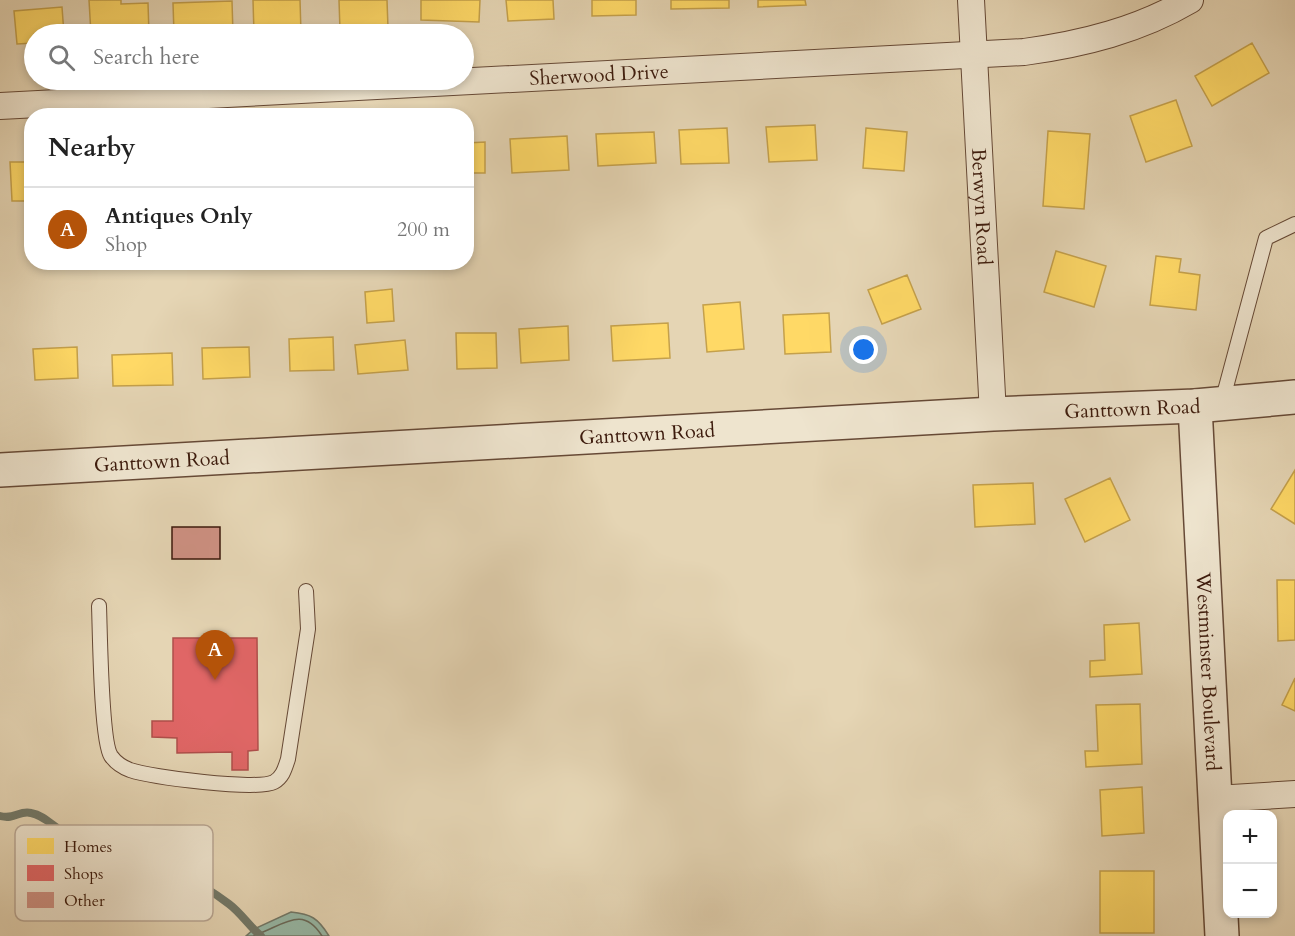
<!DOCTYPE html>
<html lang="en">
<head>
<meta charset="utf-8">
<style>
	:root { --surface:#fff; --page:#f2f2f2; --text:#222; --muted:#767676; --line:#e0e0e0; --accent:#b45309 }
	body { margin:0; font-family:Cardo,serif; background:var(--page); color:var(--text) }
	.controls { position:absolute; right:18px; bottom:18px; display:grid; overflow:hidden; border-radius:12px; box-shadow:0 3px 9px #0003 }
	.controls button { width:54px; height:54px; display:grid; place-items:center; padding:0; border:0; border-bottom:2px solid var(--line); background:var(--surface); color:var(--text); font:30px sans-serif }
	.you { position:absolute; left:864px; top:350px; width:21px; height:21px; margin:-15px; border:4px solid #fff; border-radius:50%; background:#1a73e8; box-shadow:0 0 0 9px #1a73e833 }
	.badge { display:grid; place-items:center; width:39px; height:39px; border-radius:50%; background:var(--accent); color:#fff; font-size:20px; font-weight:700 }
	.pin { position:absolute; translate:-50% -50px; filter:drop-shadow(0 2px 3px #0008) }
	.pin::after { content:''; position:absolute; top:32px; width:21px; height:18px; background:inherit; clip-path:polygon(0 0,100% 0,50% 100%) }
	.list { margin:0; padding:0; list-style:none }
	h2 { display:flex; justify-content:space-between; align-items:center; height:78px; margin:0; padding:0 24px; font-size:26px }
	h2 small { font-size:20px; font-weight:400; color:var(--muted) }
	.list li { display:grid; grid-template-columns:39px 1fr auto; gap:18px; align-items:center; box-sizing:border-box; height:84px; padding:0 24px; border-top:2px solid var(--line) }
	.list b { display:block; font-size:22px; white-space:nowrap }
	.list p { margin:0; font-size:20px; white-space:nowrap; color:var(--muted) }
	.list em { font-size:20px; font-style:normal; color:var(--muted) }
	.icon { flex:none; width:33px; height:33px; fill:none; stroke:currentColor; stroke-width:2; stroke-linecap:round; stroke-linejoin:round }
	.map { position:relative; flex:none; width:1295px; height:936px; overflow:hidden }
	.search { position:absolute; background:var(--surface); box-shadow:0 3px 9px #0003; left:24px; top:24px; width:450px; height:66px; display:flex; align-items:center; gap:15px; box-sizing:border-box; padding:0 21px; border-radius:33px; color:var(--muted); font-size:22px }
	.panel { position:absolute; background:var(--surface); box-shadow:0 3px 9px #0003; left:24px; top:108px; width:450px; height:162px; border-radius:24px }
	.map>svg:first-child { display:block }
	.water { fill:#97b9a7; stroke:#737969; stroke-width:1.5 }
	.homes { fill:#ffd966; stroke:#c4a04b; stroke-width:1.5 }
	.shops { fill:#e06666; stroke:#af4f4b; stroke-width:1.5 }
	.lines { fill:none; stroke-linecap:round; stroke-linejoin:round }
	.shore { stroke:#6a6a5a; stroke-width:1.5 }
	.stream { stroke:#737969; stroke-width:8 }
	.building { fill:#ce9183; stroke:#3c1a0c; stroke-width:1.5 }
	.service-casing { stroke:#664936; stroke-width:16 }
	.minor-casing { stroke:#664936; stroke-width:28 }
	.tertiary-casing { stroke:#664936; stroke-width:36 }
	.service { stroke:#eee4ce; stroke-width:14 }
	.minor { stroke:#eee4ce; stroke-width:26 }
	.tertiary { stroke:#eee4ce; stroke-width:33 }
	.labels { text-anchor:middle; stroke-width:6; stroke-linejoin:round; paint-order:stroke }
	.street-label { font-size:20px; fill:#3c1a0c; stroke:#eee4ce }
	.key { fill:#eee4ce; stroke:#b9a794; stroke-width:1.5 }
	.key-label { font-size:16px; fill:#3c1a0c }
</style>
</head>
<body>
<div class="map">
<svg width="1295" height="936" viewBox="0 0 1295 936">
	<rect width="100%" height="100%" fill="#e5d5b4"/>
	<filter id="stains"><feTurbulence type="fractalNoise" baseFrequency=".00333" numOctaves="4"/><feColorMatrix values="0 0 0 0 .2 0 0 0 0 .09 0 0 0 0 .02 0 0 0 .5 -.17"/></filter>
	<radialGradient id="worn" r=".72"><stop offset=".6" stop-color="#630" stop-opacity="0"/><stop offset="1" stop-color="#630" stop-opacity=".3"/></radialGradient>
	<path class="water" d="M291,912C311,914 318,918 329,936H246L254,929Z"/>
	<path class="homes" d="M89,0H121V4L148,3L149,34H91Z
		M253,0H300L301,33L254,34Z
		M339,0H387L388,28L340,30Z
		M421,0H480L479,22L421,20Z
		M506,0H553L554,19L508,21Z
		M592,0H636V15L592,16Z
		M671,0H729V8L671,9Z
		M758,0H805L806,5L758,7Z
		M232,1L233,34H174L173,3Z
		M62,7L64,34H34V43L17,44L14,11Z
		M1252,43L1269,73L1212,106L1195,76Z
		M1176,100L1192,146L1146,162L1130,116Z
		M815,125L817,160L769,162L766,127Z
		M727,128L729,163L681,164L679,130Z
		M866,128L907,132L904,171L863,168Z
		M1048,131L1090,134L1084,209L1043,206Z
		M654,132L656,163L598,166L596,134Z
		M567,136L569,170L512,173L510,139Z
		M485,142V173H466V143Z
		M10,162H32V201H12Z
		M1056,251L1106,266L1094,307L1044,292Z
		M1156,256L1181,259L1179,272L1200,275L1196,310L1150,305Z
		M907,275L921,309L882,324L868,290Z
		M392,289L394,321L367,323L365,292Z
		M740,302L744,349L707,352L703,305Z
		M829,313L831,352L785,354L783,315Z
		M668,323L670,358L613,361L611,326Z
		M568,326L569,360L521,363L519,329Z
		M456,333H496L497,368L457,369Z
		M333,337L334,370L290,371L289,339Z
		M405,340L408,370L358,374L355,345Z
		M77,347L78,378L35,380L33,349Z
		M249,347L250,377L203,379L202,348Z
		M172,353L173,385L113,386L112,355Z
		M1295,470V524L1271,509Z
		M1110,478L1130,520L1085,542L1065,499Z
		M1033,483L1035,524L975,527L973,485Z
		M1277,580H1295V640L1278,641Z
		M1139,623L1142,674L1090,677V661L1105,660L1104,625Z
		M1295,678V711L1282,705Z
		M1140,704L1142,764L1086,767L1085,751H1098L1096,705Z
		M1142,787L1144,833L1102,836L1100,790Z
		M1100,871H1154V933H1100Z"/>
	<path class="shops" d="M173,638H257L258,750L248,751V770H232V752L177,753V738L152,737V721H173Z"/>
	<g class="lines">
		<path class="shore" d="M254,936C260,933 266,931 272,928C293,918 307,912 322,936"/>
		<path class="stream" d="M0,816C15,820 19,810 31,813C47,816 55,830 70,835C85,841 103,843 118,848C158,862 195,878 229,904C241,913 250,927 261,936"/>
	</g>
	<path class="building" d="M172,527H220V559H172Z"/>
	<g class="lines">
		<defs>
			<path id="service" d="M1222,402L1266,238L1295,224
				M99,606C100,631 101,741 111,756C116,763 122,767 130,770C151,777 257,791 274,782C283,777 285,768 288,759L308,629L306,591"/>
			<g id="minor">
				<path id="s1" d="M971,0L993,414"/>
				<path id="s2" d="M0,106L1024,52C1083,44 1139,30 1190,0"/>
				<path d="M1216,799L1295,794"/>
			</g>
			<g id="tertiary">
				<path id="s3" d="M1195,406L1222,936"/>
				<path id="s4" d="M0,470L993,414L1195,406L1295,397"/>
			</g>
		</defs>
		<use href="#service" class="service-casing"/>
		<use href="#minor" class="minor-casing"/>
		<use href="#tertiary" class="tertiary-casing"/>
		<use href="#service" class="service"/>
		<use href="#minor" class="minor"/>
		<use href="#tertiary" class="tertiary"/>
	</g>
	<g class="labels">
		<g class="street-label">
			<text dy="7" stroke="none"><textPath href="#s2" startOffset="600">Sherwood Drive</textPath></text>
			<text dy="7" stroke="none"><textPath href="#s1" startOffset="207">Berwyn Road</textPath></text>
			<text dy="7" stroke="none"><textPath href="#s4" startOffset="1134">Ganttown Road</textPath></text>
			<text dy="7" stroke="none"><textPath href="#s4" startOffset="648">Ganttown Road</textPath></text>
			<text dy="7" stroke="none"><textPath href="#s4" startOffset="162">Ganttown Road</textPath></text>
			<text dy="7" stroke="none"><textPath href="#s3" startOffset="266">Westminster Boulevard</textPath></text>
		</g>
	</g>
	<rect x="15" y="825" width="198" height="96" rx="9" class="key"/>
	<rect x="27" y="838" width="27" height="16" fill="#ffd966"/>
	<rect x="27" y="865" width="27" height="16" fill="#e06666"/>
	<rect x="27" y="892" width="27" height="16" fill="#ce9183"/>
	<g class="key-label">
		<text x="64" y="852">Homes</text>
		<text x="64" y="879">Shops</text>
		<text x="64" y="906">Other</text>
	</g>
	<rect width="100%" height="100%" filter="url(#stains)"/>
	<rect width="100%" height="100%" fill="url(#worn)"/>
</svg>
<div class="controls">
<button>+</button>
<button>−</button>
</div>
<div class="you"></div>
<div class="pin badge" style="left:215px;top:680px">A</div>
<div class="search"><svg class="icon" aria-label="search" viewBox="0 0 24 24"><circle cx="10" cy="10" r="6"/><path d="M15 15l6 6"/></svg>Search here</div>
<section class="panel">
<h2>Nearby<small></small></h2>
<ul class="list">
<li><span class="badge">A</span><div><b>Antiques Only</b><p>Shop</p></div><em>200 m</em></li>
</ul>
</section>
</div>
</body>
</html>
